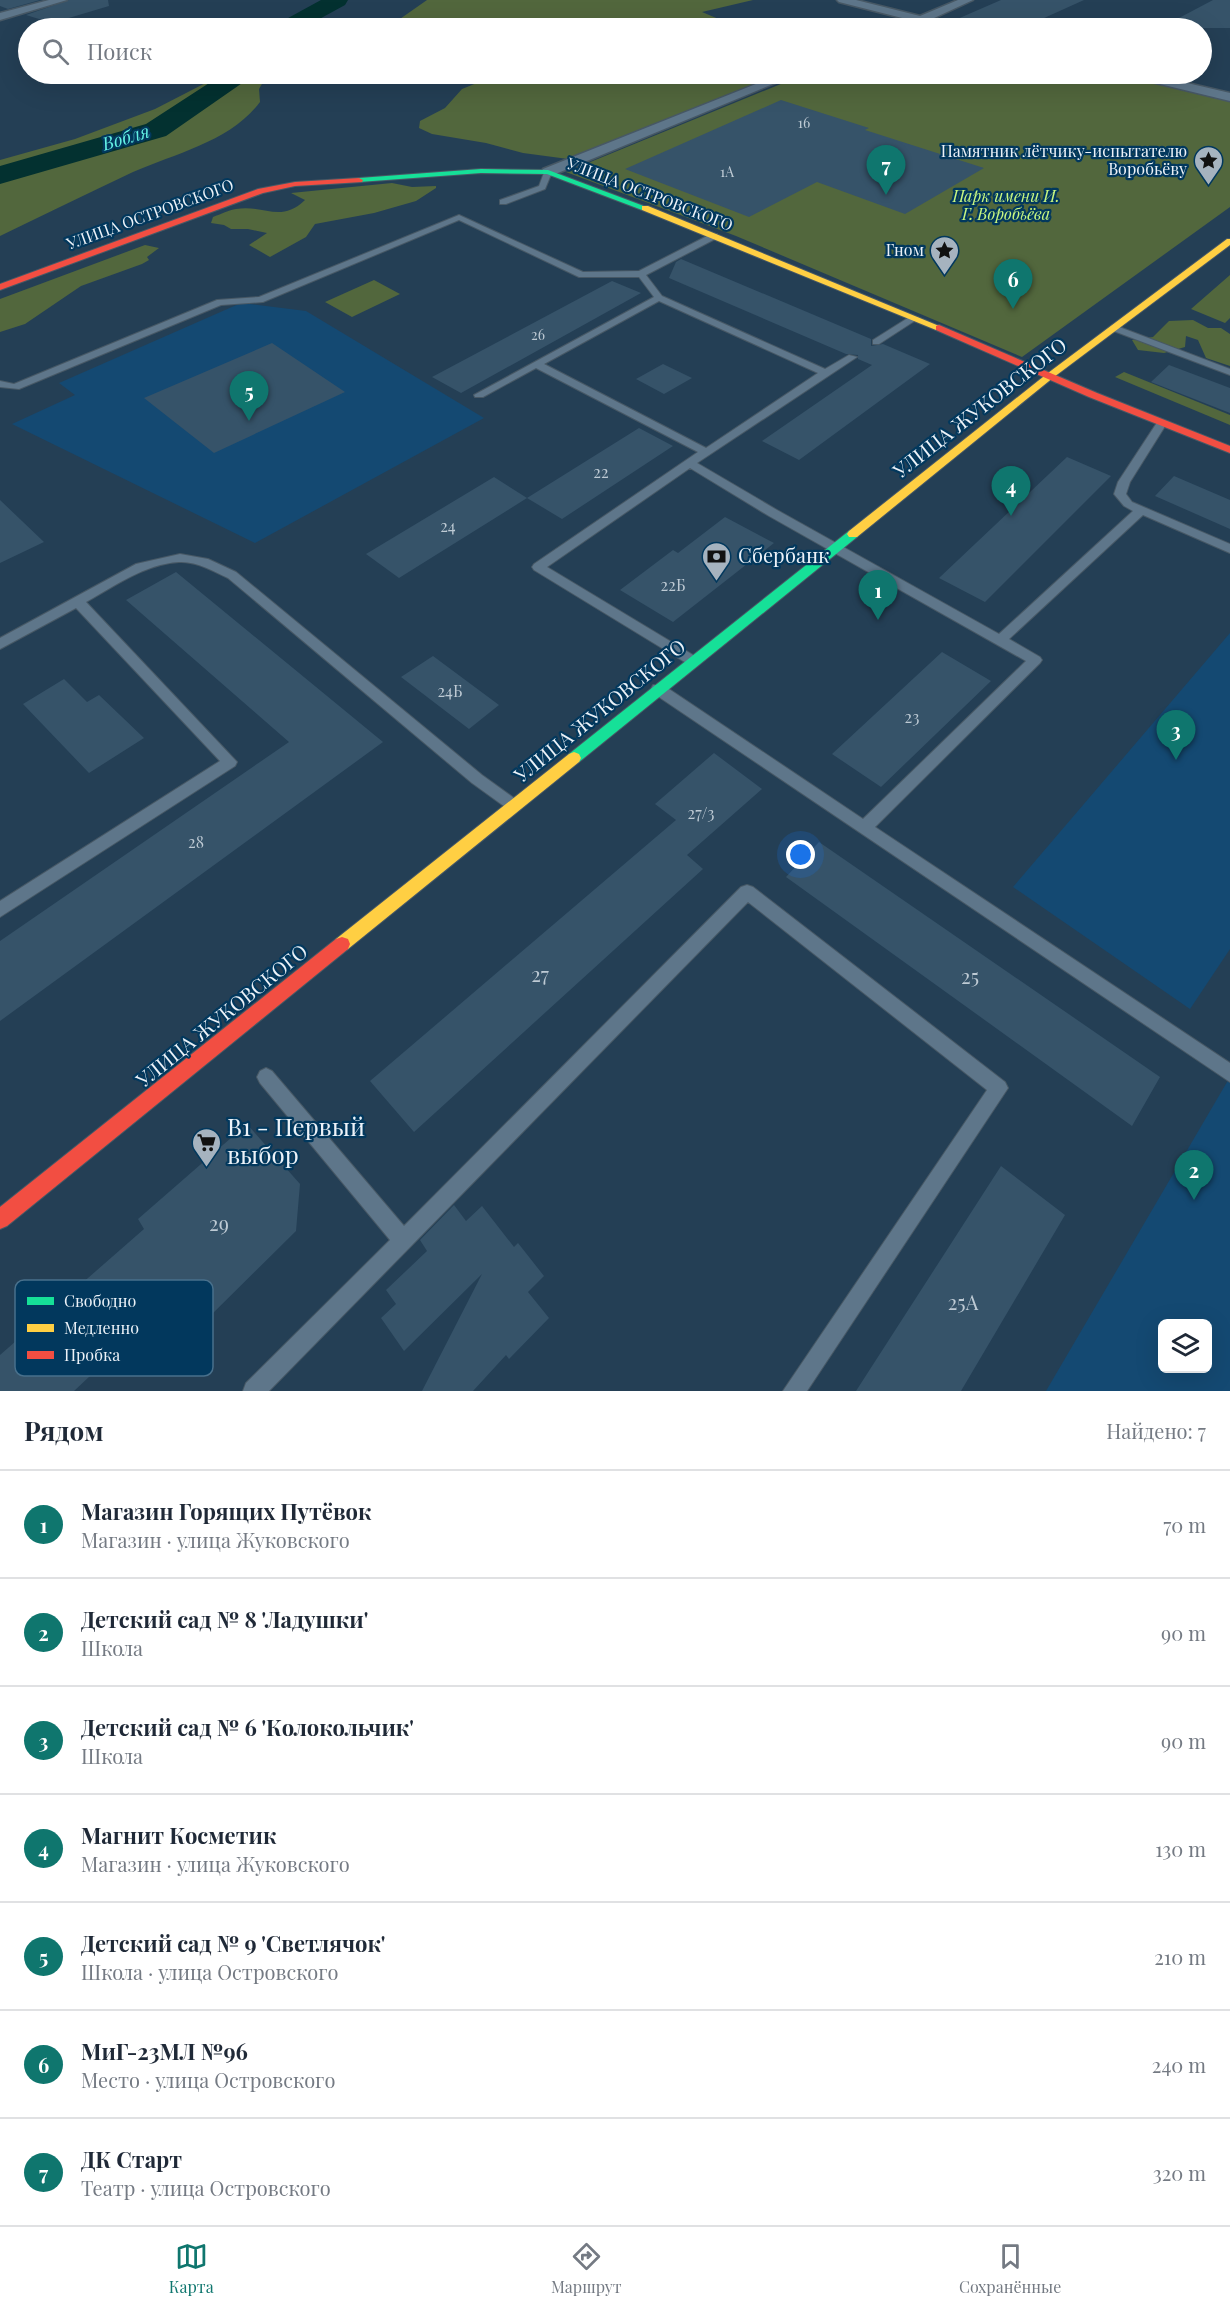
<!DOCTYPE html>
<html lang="ru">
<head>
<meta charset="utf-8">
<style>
	:root { --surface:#fff; --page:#f2f2f3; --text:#1f2937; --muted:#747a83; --line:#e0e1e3; --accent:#0f766e }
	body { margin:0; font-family:"Playfair Display",serif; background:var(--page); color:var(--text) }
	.controls { position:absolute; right:18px; bottom:18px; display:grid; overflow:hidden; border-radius:9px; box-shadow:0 6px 24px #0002 }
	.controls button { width:54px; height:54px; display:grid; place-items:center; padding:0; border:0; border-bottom:2px solid var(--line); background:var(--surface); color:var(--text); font:30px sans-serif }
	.you { position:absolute; left:801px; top:855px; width:21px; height:21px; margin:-15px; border:4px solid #fff; border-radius:50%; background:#1a73e8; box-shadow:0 0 0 9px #1a73e833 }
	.badge { display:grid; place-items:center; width:39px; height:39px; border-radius:50%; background:var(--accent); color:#fff; font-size:20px; font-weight:700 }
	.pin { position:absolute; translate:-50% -50px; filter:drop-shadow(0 2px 3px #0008) }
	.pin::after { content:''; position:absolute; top:32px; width:21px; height:18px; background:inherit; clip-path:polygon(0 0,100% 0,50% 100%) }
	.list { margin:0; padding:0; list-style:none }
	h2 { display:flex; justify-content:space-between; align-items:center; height:78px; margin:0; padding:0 24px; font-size:26px }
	h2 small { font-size:20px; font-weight:400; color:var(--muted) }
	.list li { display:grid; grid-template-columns:39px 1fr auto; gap:18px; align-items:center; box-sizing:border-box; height:108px; padding:0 24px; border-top:2px solid var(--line) }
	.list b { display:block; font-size:22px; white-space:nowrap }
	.list p { margin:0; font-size:20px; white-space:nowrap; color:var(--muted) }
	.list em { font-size:20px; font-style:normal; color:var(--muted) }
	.icon { flex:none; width:33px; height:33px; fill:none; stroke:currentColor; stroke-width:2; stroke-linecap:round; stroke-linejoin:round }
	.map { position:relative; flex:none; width:1230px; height:1391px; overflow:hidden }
	.search { position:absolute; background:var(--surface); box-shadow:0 6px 24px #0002; left:18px; right:18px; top:18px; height:66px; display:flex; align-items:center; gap:15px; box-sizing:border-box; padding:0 21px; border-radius:33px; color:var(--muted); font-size:22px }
	.sheet { height:834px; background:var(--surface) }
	nav { display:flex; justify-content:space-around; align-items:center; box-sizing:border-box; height:84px; border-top:2px solid var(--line); background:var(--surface); font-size:16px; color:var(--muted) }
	nav a { display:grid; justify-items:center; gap:3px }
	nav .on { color:var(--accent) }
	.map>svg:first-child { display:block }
	.built { fill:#144972; fill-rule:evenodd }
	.green { fill:#52673d }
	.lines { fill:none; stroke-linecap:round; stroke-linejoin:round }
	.river { fill:#033130; fill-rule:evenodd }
	.building { fill:#365369 }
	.lane-casing { stroke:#475865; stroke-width:2 }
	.street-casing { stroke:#475865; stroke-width:3 }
	.fast-casing { stroke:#475865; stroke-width:2 }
	.slow-casing { stroke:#475865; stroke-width:2 }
	.jam-casing { stroke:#475865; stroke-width:2 }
	.lane { fill:#5e768a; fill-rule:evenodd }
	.street { fill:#5e768a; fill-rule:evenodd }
	.fast { fill:#16e098; fill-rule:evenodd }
	.slow { fill:#ffcf43; fill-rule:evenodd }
	.jam { fill:#f24e42; fill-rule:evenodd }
	.labels { text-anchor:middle; stroke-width:4.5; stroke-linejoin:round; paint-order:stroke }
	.far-number-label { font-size:14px; fill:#becad4 }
	.far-poi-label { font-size:16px; fill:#ecf2f8; stroke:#02385d; text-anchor:end }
	.far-street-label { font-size:16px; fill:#ecf2f8; stroke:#02385d }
	.far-park-label { font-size:16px; font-style:italic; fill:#c9f780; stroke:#02385d }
	.number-label { font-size:16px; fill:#becad4 }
	.far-water-label { font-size:18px; font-style:italic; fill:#63f1e4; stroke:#02385d }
	.street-label { font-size:20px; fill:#ecf2f8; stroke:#02385d }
	.poi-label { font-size:20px; fill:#ecf2f8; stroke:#02385d; text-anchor:start }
	.near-number-label { font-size:20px; fill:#becad4 }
	.near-poi-label { font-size:24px; fill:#ecf2f8; stroke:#02385d; text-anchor:start }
	.key { fill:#02385d; stroke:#48708c; stroke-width:1.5 }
	.key-label { font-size:16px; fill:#ecf2f8 }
</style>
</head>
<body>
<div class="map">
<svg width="1230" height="1391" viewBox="0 0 1230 1391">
	<rect width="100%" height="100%" fill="#243f55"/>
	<path class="built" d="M241,303L306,311L484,418L255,543L12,424L75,395L59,383Z
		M1230,633V949L1190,1009L1013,887Z
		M1230,1077V1391H1046ZM1162,1324H1208V1368H1162Z"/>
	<path class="green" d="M427,0H753L702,12L721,20L753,28H387Z
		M223,74H261L266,77L259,89L260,102C231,141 177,153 133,172C88,193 44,215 0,236V160L75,139L155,109Z
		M499,74H782L568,159L523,153L486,143L432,134L419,128L420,121L445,108L462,89Z
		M805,74H1122L1230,101V207L1022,357L736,236L566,172Z
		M392,183L412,187L436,186V188L416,201L374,213L315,224L306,237L270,257L249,245L267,233L248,229H231L224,225L211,223L213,217C221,214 229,210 236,209C264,204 280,224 305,200L291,193Z
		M145,245L159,248L147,257L149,260L142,264L81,286L25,324L0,332V299Z
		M1230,275V318L1225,323L1191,309Z
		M374,280L400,294L352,317L325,302Z
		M1193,320L1208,328H1221L1230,334V366L1206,358L1198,340L1186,336L1185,347L1164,353L1138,350L1132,340L1153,337L1169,321Z
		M1124,372L1230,415V425L1115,377Z"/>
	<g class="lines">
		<path class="river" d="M321,0H348L345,5L303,28H276L279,23Z
			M223,74H251L248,79L166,136L0,184V166L146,124Z"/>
	</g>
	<path class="building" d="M0,0H40L8,9L0,6Z
		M69,0H108L109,6L52,23L26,15Z
		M1001,0H1084L1022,28H988L955,20Z
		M1213,0H1230V28H1160Z
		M781,100L869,128L865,130L984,168L905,214L817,182L749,217L625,169Z
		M681,259L871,339V346L883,344L930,364L799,460L762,441L872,365L858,359V355L846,354L669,278L676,262Z
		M612,281L641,293L461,393L432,377Z
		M272,343L345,392L214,453L144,398Z
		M663,364L692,378L664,394L636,379Z
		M1169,365L1230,388V413L1151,382Z
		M639,428L673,446L562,519L527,498Z
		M1067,457L1111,476L985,602L939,578Z
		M1174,476L1230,500V529L1155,496Z
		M494,477L527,498L399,578L366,554Z
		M0,500L44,542L0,563Z
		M725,517L774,543L673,622L620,590L673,550L678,553Z
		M176,572L383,742L0,1021V941L289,742L126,600Z
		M942,652L991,681L881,787L832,754Z
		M433,656L499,705L469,729L401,677Z
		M64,679L87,702L99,695L144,738L89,773L23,704Z
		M714,753L762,789L687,855L703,869L414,1132L370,1081L676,820L655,804Z
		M819,842L1160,1077L1132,1126L786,877Z
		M247,1124L300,1184L296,1231L206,1320L184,1288L74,1391H0V1355L144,1229L138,1219Z
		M1001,1166L1065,1215L961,1391H856Z
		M454,1205L466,1221L482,1206L514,1247L518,1243L544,1276L528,1292L549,1318L509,1359L506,1355L473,1391H422L482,1274L404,1351L381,1318L396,1304L386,1290L427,1251L420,1240Z"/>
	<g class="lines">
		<defs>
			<path id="lane" d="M545,170L552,172L545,189L506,204H500V200L539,186Z
				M459,215L583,272L639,271L711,234H717V238L646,275L662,296L825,369L849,355L857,357L697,463L777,510L999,634L1133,511L1124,506L1114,494L1118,482L1158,421H1166L1167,423L1130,482L1126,494L1132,502L1230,544V553L1143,515L1009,639L1040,657L1042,660L1040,663L875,827L1230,1063V1082L653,693L651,689L653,685H663L863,819L1026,661L769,516L690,468L547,567L698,658L700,661L698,664H688L534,570L532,567L534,564L698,452L536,368L483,397H475L474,395L654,297L639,277H579L459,220L263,302L221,305L19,389L0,387V381L14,384L217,300L259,297ZM659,301L818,373L706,448L544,364Z
				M911,316L919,318L879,344H873V340Z
				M1114,325L1230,369V375L1111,330V326Z
				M180,554L208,559L236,572L482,775L518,801L520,805L518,809L513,811L508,809L472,783L228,578C213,571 196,561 179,562C145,564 115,586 86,602L237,762L235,766L0,917V901L220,761L76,608L0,649V638L136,564Z
				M747,885L753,887L1005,1082L1008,1088L807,1391H783L987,1090L748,902L269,1391H243L246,1383L390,1240L260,1083L257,1077L260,1071L266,1068L272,1071L404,1226L741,887Z"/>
			<path id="street" d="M49,0H67L0,20V13Z
				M837,0H856L920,16L958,0H973L932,19L958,26L959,28C947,28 937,26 925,24C920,23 916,25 911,24L910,20L839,2Z
				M781,74H797L553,175L548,176L541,172L543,169Z
				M1129,74H1149L1230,93V101L1131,77Z"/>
			<path id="fast" d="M481,169L548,170L649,208L642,210L547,174L481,173L359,182L355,180L359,178Z
				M853,530L857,531L859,534L857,537L579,762H569L567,758L569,754L849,531Z"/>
			<path id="slow" d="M642,206H648L944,328L936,330L642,210Z
				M1227,239H1230V245L1054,377L857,537H849L847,534L849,531L1048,373Z
				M574,752L579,754L581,758L579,762L348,949L342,951L336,949L334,944L336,939L569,754Z"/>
			<path id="jam" d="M359,178L363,180L362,182L295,186L263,193L0,290V284L258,189L295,182Z
				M939,325L1097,393L1230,446V453L1089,397L936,330V326Z
				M342,937L348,939L350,944L348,949L7,1226L0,1229V1207L336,939Z"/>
		</defs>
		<use href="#lane" class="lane-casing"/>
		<use href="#street" class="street-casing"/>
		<use href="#fast" class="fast-casing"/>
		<use href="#slow" class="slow-casing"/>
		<use href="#jam" class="jam-casing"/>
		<use href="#lane" class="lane"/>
		<use href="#street" class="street"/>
		<use href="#fast" class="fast"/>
		<use href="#slow" class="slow"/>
		<use href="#jam" class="jam"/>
	</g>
	<defs>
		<symbol id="sight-pin" viewBox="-11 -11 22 30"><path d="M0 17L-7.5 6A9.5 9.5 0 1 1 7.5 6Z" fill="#a6b3bf" stroke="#02385d"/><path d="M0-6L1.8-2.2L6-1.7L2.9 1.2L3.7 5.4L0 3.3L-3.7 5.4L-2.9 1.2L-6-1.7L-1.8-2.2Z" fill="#111"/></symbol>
		<symbol id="bank-pin" viewBox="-11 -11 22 30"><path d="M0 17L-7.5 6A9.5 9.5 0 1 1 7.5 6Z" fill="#a6b3bf" stroke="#02385d"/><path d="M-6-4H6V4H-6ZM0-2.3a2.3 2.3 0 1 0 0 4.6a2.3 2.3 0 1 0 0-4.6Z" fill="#111"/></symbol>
		<symbol id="supermarket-pin" viewBox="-11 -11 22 30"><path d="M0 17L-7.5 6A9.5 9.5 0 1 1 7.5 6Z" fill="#a6b3bf" stroke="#02385d"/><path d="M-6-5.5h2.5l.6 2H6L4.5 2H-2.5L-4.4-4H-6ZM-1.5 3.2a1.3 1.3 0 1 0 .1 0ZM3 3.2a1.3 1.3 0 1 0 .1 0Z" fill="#111"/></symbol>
	</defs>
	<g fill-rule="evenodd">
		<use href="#sight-pin" x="1192" y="144" width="33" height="45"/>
		<use href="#sight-pin" x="928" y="234" width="33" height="45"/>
		<use href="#bank-pin" x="700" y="540" width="33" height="45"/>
		<use href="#supermarket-pin" x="190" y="1126" width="33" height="45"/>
	</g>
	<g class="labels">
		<g class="far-number-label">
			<text x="804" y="128">16</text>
			<text x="727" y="177">1А</text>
			<text x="538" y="340">26</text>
		</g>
		<g class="far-poi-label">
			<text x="1187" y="157">Памятник лётчику-испытателю<tspan x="1187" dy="18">Воробьёву</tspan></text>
			<text x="924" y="256">Гном</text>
		</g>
		<g class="far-street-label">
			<text transform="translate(650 194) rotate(21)" y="6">УЛИЦА ОСТРОВСКОГО</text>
			<text transform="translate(150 214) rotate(-20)" y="6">УЛИЦА ОСТРОВСКОГО</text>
		</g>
		<g class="far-park-label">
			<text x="1006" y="202">Парк имени И.<tspan x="1006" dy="18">Г. Воробьёва</tspan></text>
		</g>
		<g class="number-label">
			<text x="601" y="478">22</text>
			<text x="448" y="532">24</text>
			<text x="673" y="591">22Б</text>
			<text x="450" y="697">24Б</text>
			<text x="912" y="723">23</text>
			<text x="701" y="819">27/3</text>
			<text x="196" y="848">28</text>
		</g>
		<g class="far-water-label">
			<text transform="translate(126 138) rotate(-17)" y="6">Вобля</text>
		</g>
		<g class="street-label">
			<text transform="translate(980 408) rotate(-38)" y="7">УЛИЦА ЖУКОВСКОГО</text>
			<text transform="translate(600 711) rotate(-39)" y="7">УЛИЦА ЖУКОВСКОГО</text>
			<text transform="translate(222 1016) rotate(-39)" y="7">УЛИЦА ЖУКОВСКОГО</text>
		</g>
		<g class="poi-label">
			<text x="738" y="563">Сбербанк</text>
		</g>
		<g class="near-number-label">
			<text x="540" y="982">27</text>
			<text x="970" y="984">25</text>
			<text x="219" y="1231">29</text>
			<text x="963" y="1310">25А</text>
		</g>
		<g class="near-poi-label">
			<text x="227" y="1136">В1 - Первый<tspan x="227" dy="28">выбор</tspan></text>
		</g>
	</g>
	<rect x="15" y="1280" width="198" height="96" rx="9" class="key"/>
	<rect x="27" y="1297" width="27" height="8" fill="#16e098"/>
	<rect x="27" y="1324" width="27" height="8" fill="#ffcf43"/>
	<rect x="27" y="1351" width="27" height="8" fill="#f24e42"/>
	<g class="key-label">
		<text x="64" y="1307">Свободно</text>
		<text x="64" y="1334">Медленно</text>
		<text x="64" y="1361">Пробка</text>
	</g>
</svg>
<div class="controls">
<button><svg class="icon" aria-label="layers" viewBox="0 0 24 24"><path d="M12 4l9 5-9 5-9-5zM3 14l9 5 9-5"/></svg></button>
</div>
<div class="you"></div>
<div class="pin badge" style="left:878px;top:620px">1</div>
<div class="pin badge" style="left:1194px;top:1200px">2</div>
<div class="pin badge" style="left:1176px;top:760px">3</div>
<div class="pin badge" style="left:1011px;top:516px">4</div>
<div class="pin badge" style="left:249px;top:421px">5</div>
<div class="pin badge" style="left:1013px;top:309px">6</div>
<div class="pin badge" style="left:886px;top:195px">7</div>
<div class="search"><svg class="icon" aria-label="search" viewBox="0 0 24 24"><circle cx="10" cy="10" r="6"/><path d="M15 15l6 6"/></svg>Поиск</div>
</div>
<section class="sheet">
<h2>Рядом<small>Найдено: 7</small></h2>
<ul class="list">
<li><span class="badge">1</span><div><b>Магазин Горящих Путёвок</b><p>Магазин · улица Жуковского</p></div><em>70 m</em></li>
<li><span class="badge">2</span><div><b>Детский сад № 8 'Ладушки'</b><p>Школа</p></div><em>90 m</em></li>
<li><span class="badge">3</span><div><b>Детский сад № 6 'Колокольчик'</b><p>Школа</p></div><em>90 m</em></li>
<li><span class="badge">4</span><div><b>Магнит Косметик</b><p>Магазин · улица Жуковского</p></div><em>130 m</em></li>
<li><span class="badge">5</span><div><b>Детский сад № 9 'Светлячок'</b><p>Школа · улица Островского</p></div><em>210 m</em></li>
<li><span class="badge">6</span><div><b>МиГ-23МЛ №96</b><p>Место · улица Островского</p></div><em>240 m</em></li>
<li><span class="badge">7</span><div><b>ДК Старт</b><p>Театр · улица Островского</p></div><em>320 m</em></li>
</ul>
</section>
<nav>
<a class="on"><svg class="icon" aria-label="map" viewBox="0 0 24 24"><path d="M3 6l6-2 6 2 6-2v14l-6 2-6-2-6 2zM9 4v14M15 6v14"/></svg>Карта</a>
<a><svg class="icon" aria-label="directions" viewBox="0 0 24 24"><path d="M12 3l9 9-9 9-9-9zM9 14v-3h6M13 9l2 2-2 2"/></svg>Маршрут</a>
<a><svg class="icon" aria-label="saved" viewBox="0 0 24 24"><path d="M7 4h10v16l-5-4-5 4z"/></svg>Сохранённые</a>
</nav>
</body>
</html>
